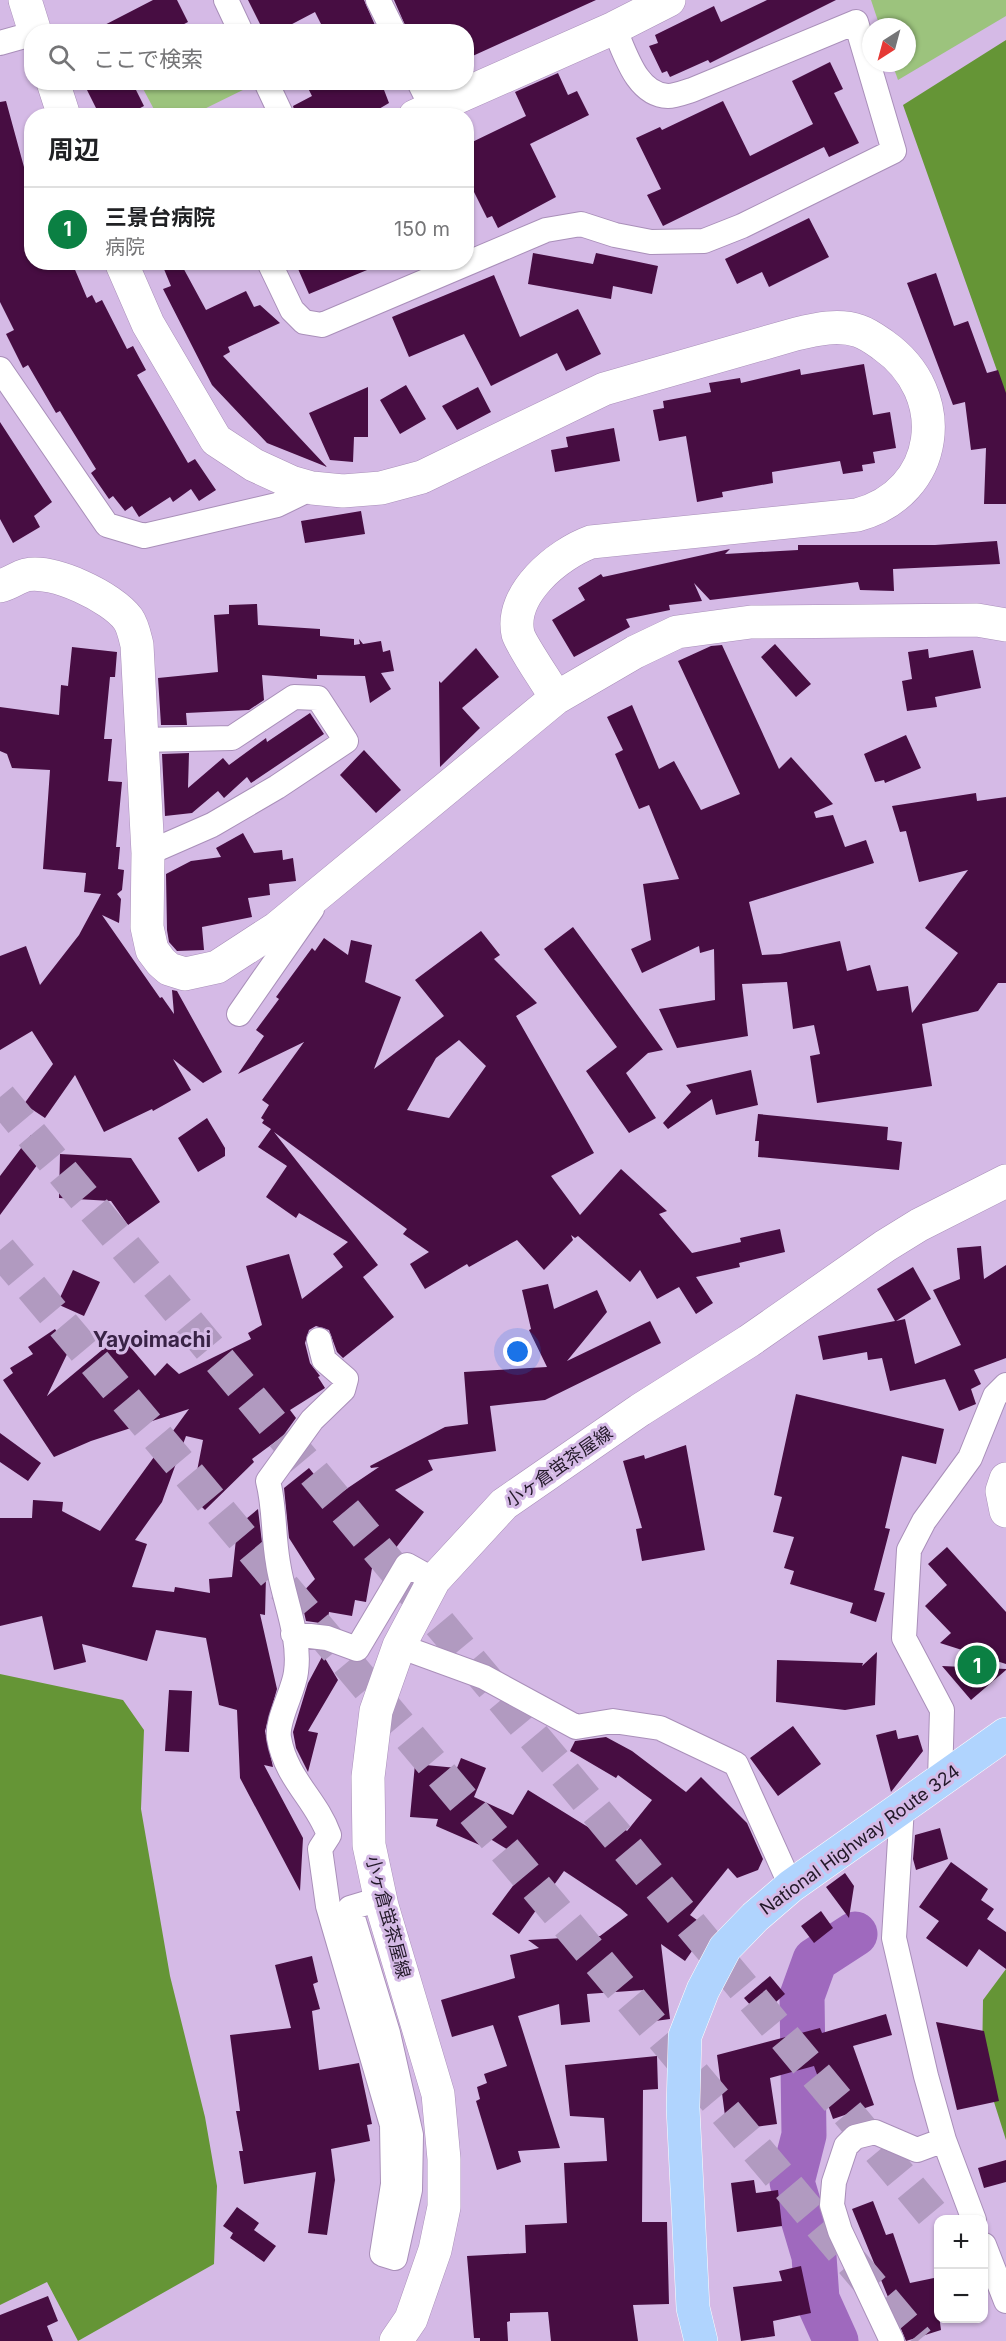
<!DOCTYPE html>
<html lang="ja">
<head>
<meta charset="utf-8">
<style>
	:root { --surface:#fff; --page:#f6f6f6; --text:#202124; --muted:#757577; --line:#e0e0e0; --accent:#0b8043 }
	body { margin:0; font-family:Inter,"Noto Sans JP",sans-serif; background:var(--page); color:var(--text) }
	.controls { position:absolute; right:18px; bottom:18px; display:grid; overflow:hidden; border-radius:12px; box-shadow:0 2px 4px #0004 }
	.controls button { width:54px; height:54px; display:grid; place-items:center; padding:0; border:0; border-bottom:2px solid var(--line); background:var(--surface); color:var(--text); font:30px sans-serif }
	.compass { position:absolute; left:862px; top:18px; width:54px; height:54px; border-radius:50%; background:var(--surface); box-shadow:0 2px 4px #0004; rotate:216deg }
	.you { position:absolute; left:518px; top:1352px; width:21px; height:21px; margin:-15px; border:4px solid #fff; border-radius:50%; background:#1a73e8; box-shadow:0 0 0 9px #1a73e833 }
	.badge { display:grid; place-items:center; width:39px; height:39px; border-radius:50%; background:var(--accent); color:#fff; font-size:20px; font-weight:700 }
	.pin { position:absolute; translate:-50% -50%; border:3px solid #fff; box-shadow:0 2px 6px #0006 }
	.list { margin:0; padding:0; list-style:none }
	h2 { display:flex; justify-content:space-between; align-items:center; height:78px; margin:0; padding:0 24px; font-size:26px }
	h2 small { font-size:20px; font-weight:400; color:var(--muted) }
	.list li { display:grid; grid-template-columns:39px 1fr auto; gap:18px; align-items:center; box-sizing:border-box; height:84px; padding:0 24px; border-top:2px solid var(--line) }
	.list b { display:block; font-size:22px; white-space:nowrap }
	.list p { margin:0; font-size:20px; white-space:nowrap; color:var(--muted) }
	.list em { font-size:20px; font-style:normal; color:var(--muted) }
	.icon { flex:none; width:33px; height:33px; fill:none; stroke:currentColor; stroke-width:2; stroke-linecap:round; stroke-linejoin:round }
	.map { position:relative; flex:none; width:1006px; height:2341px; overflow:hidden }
	.search { position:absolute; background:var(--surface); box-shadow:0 2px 4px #0004; left:24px; top:24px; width:450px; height:66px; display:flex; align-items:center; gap:15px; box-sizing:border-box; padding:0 21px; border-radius:24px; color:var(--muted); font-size:22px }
	.panel { position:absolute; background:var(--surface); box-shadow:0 2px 4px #0004; left:24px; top:108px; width:450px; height:162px; border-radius:24px }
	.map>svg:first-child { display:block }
	.green { fill:#9cc37d }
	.forest { fill:#659536 }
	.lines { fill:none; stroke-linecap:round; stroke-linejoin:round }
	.river { stroke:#9f69be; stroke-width:45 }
	.building { fill:#470d42; fill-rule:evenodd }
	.highway-tunnel { stroke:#b19ac0; stroke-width:33; stroke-dasharray:33 16; stroke-linecap:butt }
	.street-casing { stroke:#a98fb9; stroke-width:26 }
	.secondary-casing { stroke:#a98fb9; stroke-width:34 }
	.highway-casing { stroke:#fff; stroke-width:34 }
	.street { stroke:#fff; stroke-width:24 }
	.secondary { stroke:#fff; stroke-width:33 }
	.highway { stroke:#b0d4fe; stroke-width:33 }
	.labels { text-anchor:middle; stroke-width:6; stroke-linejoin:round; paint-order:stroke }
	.street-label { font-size:18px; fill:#221828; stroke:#d5bae6 }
	.quarter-label { font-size:21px; font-weight:bold; fill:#392346; stroke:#d5bae6 }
</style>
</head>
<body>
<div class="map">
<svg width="1006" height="2341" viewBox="0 0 1006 2341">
	<rect width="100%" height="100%" fill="#d5bae6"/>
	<path class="green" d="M871,0H1006V16L898,80L892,63H907V27H880Z
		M249,82L251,86L192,115H157L140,83Z"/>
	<path class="forest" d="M1006,40V396L903,105Z
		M0,1674L123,1700L144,1730L141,1809L170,1976L205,2117L217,2186L214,2264L78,2341L47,2282L0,2305Z
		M1006,1969V2140L982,2064L983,2000Z"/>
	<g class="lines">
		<path class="river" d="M836,2341L817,2299L814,2256L792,2182L804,2135L802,1996L815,1960L855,1934"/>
	</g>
	<path class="building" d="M153,0H177L188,22L169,32H91Z
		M248,0H364L378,32H325L315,12L277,32H264Z
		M394,0H596L466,59V32H408Z
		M767,0H836L710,63L708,60L670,77L667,71L662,73L649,46L658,43L655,35L714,6L721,22Z
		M830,62L843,89L834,93L859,143L829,157L824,147L663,226L647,195L661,189L636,138L660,127L662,130L723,101L750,156L813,124L792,81Z
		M558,73L568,95L577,91L589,115L530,144L556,197L498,228L492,216L487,218L466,176V145L526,116L515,92Z
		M83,82H132L144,106L125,116H100Z
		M305,82H381L389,103L367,116H296L293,106L312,96Z
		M6,101L24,167L32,164V262H61L64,268L73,265L87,298L92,295L96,303L102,300L127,349L133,346L146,370L137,375L188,463L195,459L216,490L199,501L191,489L173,502L170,497L139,517L132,506L125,511L113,496L109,499L91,473L96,469L60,411L56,413L28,365L23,368L6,334L14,330L0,302V102Z
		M809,218L829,257L769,287L762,272L737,284L725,259Z
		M533,253L593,264L596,253L658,266L652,294L613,286L611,299L528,284Z
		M161,262H180L206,310L246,291L254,307L260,305L280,323L228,347L230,352L223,356L327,467L267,443L212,385L163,289L171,286Z
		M295,262H384V263L309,294Z
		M936,273L954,326L968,321L987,373L998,370L1006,393V504H984L986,448L971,450L965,402L953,405L907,283Z
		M494,275L520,337L578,309L601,354L566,371L557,353L491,386L464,334L409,357L392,317Z
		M864,364L873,415L890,412L896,448L873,452L875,463L862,465L863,471L843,474L840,461L772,472L773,483L722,492L723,497L697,502L686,436L659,441L653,410L664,408L663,401L711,392L709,383L740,378L741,383L800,369L801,375Z
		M406,385L426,419L400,434L380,400Z
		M368,387V437H354L353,462L330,460L309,413Z
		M478,387L491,412L457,430L442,406Z
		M0,422L52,502L34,516L40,527L13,543L0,519Z
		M614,428L620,461L555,472L551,450L568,447L566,437Z
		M361,511L365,534L305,543L301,521Z
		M997,541L1000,564L893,569L894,591L860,590L858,582L710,600L694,583L702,601L669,605L670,610L626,619L630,627L574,657L552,620L585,600L578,588L601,574L603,577L730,549L725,554L798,550V545H935Z
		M257,604L258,625L320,629V636L354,639V645L360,644L359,639L363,644L381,641L383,652L390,650L394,671L381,673L391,689L370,703L365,676L317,675V679L262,675L264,700L249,710L186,713L187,725H161L158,678L218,672L214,615L229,614V605Z
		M775,644L811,684L796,697L761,657Z
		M722,645L779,769L791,757L833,804L814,812L816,818L833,815L845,847L866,840L874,863L749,902L762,955L780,954L840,941L847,971L870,965L877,991L908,986L912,1013L958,953L925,928L968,870L919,882L906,831L900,832L892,806L976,793L977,801L1006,797V983H998L978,1011L922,1024L932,1086L817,1103L810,1056L820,1054L814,1025L793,1029L787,982L742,984L748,1036L677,1048L659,1009L715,1000L714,949L700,953L699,946L642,973L631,949L651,940L643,884L679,879L649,805L639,809L615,754L623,750L607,717L632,705L659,769L674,761L701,810L740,794L678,661L711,646Z
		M72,647L117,652L115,677H110L104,739H112L108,781L122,782L116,847H120L118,869L124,870L122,890L117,894L121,899L119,923L102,915L160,998L162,997L174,1014L172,990L177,991L222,1072L203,1083L173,1059L191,1090L153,1111L152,1109L104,1132L75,1075L45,1118L24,1104L53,1064L32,1031L0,1050V956L26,946L40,985L79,935L101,894L84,892L86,873L43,869L50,770L12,768L7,754L0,751V707L59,715L61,685L68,686Z
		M476,648L499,677L462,708L480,728L440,767L439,681L441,683Z
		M928,649L929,658L973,650L981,688L935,697L937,707L907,711L902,681L912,679L908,652Z
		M310,713L324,734L251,783L247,777L224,798L218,791L192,813L165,816L162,754L189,753L188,788L223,758L229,765L266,738L267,742Z
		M906,735L921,768L885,783L884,780L875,782L864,754Z
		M364,750L401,790L376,813L340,775Z
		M243,833L254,853L282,850L283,860L293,858L296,881L269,884L270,895L248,898L252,917L202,927L204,950L177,951L169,942L167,930L166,874L191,861L221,857L216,848Z
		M573,927L663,1050L648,1053L626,1073L656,1118L629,1133L586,1071L617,1047L544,949Z
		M481,931L500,955L494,959L537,1003L516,1016L594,1153L551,1176L580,1215L621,1169L667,1211L659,1214L692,1253L741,1242L740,1238L780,1229L785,1252L739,1263L740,1267L696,1277L713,1303L696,1314L679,1287L657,1299L640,1270L630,1282L578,1236L575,1238L571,1235L573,1240L544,1270L517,1240L469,1267L467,1264L425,1289L410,1264L429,1252L403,1234L407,1229L274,1132L378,1265L363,1277L394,1317L343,1358L337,1352L329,1330L316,1326L309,1330L305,1343L310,1363L320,1376L318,1377L325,1388L290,1410L296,1418L283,1436L252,1459L254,1462L205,1510L192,1497L203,1440L186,1436L162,1502L135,1540L147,1544L132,1587L174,1592L175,1587L210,1593L209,1579L232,1577L236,1539L229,1533L258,1509L266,1576L265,1615L260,1614L277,1689L265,1731L273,1767L264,1765L303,1838L300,1891L240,1778L237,1710L219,1705L206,1638L156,1630L147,1661L82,1644L86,1662L54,1670L42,1616L0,1626V1518H32L33,1500L63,1502L62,1511L100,1531L189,1409L91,1441L54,1457L3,1380L13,1373L10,1368L33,1354L28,1347L55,1329L69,1350L47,1396L120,1335L155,1376L167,1363L179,1374L251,1339L248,1333L262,1325L246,1266L289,1254L302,1299L343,1267L333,1254L348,1242L299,1213L296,1218L266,1197L287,1166L258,1147L271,1129L262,1123L264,1120L261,1118L269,1105L262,1100L304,1042L238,1074L264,1036L256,1030L279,999L276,997L312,948L315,951L324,938L348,955L351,940L372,945L365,982L401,997L374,1069L444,1016L415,980ZM459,1040L486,1066L449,1118L407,1110L436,1058Z
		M751,1070L758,1105L716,1115L712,1099L668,1129L663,1123L691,1092L686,1085Z
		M758,1114L888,1127L887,1140L902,1142L899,1170L758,1157L759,1141H755Z
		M207,1118L225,1148V1156L198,1172L178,1138Z
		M31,1135L49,1149L0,1215V1176Z
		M60,1154L131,1158L160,1202L128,1225L111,1201L59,1198Z
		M981,1246L984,1279L1006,1265V1358L974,1370L981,1384L971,1389L976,1404L959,1411L945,1379L890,1391L882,1358L868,1360L867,1352L823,1360L818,1336L895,1321L877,1289L913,1267L931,1299L896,1321L905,1319L915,1364L961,1345L933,1290L960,1279L957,1248Z
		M73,1270L100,1282L84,1316L57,1304Z
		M548,1284L554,1309L597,1290L607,1312L567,1361L650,1321L661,1343L545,1400L490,1406L496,1451L428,1460L433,1470L395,1490L424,1512L387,1559L375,1551L366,1602L355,1600L352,1616L329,1612L327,1624L306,1621L300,1595L315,1579L289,1538L284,1488L309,1468L333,1498L379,1467L371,1468L370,1466L445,1427L468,1424L464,1372L547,1367L529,1330L531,1329L522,1290Z
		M796,1394L944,1429L936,1464L902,1456L885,1528L890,1529L874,1590L885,1593L876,1622L850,1613L853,1603L790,1584L794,1571L784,1568L794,1537L773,1532L782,1497L774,1495Z
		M0,1433L41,1463L28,1481L0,1462Z
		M686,1445L705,1550L642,1561L636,1529L642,1528L623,1461L644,1455L645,1459Z
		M947,1547L1006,1612V1664L940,1643L951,1633L925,1606L947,1585L928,1564Z
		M877,1652L875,1705L845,1710L776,1702L777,1660L863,1663L862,1666Z
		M323,1655L338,1680L308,1731L318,1733L308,1772L296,1748L293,1732L308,1683Z
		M942,1666L1006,1669V1670L971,1700Z
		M169,1690L192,1691L189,1752L165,1751Z
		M793,1726L821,1764L778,1796L750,1758Z
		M896,1730L898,1739L918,1735L923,1751L891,1792L876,1735Z
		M606,1737L632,1751L686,1792L701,1777L747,1823L763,1859L758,1870L737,1878L728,1868L690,1915L708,1928L685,1961L661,1944L670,2019L648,2022L644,1990L587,1994L590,2022L561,2025L559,2004L518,2016L560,2148L518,2151L521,2162L497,2170L476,2101L480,2099L477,2087L487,2083L484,2074L507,2066L493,2025L452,2037L441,2000L515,1978L510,1955L539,1948L528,1940L600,1936L628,1915L620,1908L564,1871L519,1934L492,1914L530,1863L487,1837L482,1846L436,1826L438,1819L410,1817L415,1764L457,1768L461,1758L486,1768L474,1797L513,1815L528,1790L596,1832L607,1816L627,1831L652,1800L618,1775L616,1778L570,1751L575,1741Z
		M940,1828L948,1859L916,1870L913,1859L915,1835Z
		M951,1862L988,1889L981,1900L994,1909L987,1919L1006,1932V1969L979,1949L967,1967L926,1938L939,1921L919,1907Z
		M845,1873L854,1886L849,1918L826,1887Z
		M821,1911L833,1928L814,1943L801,1926Z
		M312,1956L318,1982L313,1984L320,2009L312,2011L319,2070L359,2063L372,2124L367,2125L370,2141L331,2149L335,2180L327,2235L308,2233L316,2172L244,2184L239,2151H243L236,2111H240L230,2035L291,2028L275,1965Z
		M770,1976L785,1994L760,2016L744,1998Z
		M886,2014L892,2035L853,2046L874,2105L833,2119L814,2066L770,2078L777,2124L727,2131L717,2055L820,2028L822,2033Z
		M936,2022L984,2031L999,2101L957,2110Z
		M657,2056L658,2089L643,2090L642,2222H667L669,2304L633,2305L638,2341H551L548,2312L510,2313V2321L507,2322L508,2341H480V2338H474L467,2256L526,2253L525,2225L567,2223L564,2163L607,2161L604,2118L570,2116L565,2065Z
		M1006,2160V2182L984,2188L978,2168Z
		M754,2180L756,2193L778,2190L782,2226L737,2232L731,2183Z
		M873,2201L886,2235L893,2233L910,2283L934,2278L941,2330L906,2341L852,2209Z
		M237,2207L259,2223L254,2230L276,2246L264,2262L230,2238L233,2233L223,2226Z
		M801,2266L811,2313L773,2321L775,2336L741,2341L733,2287L782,2281L779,2271Z
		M48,2296L58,2321L47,2326L53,2341H0V2315Z"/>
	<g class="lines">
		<path class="highway-tunnel" d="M0,1097L938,2221
			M0,1250L918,2341"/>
		<defs>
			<path id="street" d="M226,0L241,32
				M378,0L394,32
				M0,43L32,34
				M266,82L282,116
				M419,82L432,108
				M269,262L292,310L304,322L322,325L546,230L581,224L615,235L651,242L704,241L742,226L894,151L856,22L692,90C685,92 676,96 668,96C636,95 625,52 614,28
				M0,369L107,525L144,536L277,505L312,488
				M142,740L232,738L294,697L318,698L346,741L277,787L212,825L148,853
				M239,1014L312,909
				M319,1340L324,1360L346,1379L343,1390L312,1420L268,1481C275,1508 273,1535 278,1563C283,1598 301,1636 296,1672C294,1691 276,1720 279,1738C286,1779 316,1799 329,1835L320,1849L328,1906L392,2125L393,2184L382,2254L395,2258L410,2190L411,2135L388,2033L350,1908L380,1899
				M293,1634L327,1638L357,1649L407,1565L434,1580
				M399,1646L484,1677L576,1727L613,1721L660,1728L736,1764L791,1886
				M940,1780L942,1710L904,1638L909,1550L924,1521L970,1458L995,1396L1006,1385
				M902,1807L894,1938L926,2076L944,2140L974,2220
				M984,2245L1006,2301
				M892,2341L840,2231L832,2205L834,2182L846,2146L855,2137L875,2132L917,2150L944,2140"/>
			<path id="secondary" d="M25,0L35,32
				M53,82L64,116
				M415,116L614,28L669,0
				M121,262L148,324L216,440L254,465L291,482L312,488L343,491L381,488L422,477L604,389L796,334C817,329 839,324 859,331C868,334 876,340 883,345C953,394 940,493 857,515L591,542C558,554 509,594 518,634C521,645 549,685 556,698
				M0,586C9,584 18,577 26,575C53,569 112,597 128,619C133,626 135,637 137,645L148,853L147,927L152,950L161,962L169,969L185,974L217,967L277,928L556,698L635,652L677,632L751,622L977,620L1006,625
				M1006,1479L1002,1491L1006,1511
				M396,2341L411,2319L435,2250L444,2207V2159L438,2094L382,1906L369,1845L368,1777L376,1711L399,1646L434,1580L504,1504L640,1410L749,1341L885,1246L919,1225L1006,1181"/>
			<path id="highway" d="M701,2341L693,2308L683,2108L685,2036L703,1990L725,1948L755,1917L791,1886L1006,1734"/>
		</defs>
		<use href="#street" class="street-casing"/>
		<use href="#secondary" class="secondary-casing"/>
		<use href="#highway" class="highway-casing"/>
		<use href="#street" class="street"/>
		<use href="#secondary" class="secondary"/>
		<use href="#highway" class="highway"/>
	</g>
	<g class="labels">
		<g class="street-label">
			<text transform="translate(559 1467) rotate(-35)" y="6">小ヶ倉蛍茶屋線</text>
			<text transform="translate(860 1840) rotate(-36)" y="6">National Highway Route 324</text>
			<text transform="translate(388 1917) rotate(75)" y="6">小ヶ倉蛍茶屋線</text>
		</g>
		<g class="quarter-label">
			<text x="152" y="1347">Yayoimachi</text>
		</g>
	</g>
</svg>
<div class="controls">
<button>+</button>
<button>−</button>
</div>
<svg class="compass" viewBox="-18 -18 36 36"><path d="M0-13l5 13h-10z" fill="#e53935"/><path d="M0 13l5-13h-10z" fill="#757577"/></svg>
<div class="you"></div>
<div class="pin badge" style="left:977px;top:1665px">1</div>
<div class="search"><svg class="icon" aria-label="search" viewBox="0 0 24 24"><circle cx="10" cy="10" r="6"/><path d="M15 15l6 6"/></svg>ここで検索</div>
<section class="panel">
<h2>周辺<small></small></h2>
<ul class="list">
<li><span class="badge">1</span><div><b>三景台病院</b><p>病院</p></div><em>150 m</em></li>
</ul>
</section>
</div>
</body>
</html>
